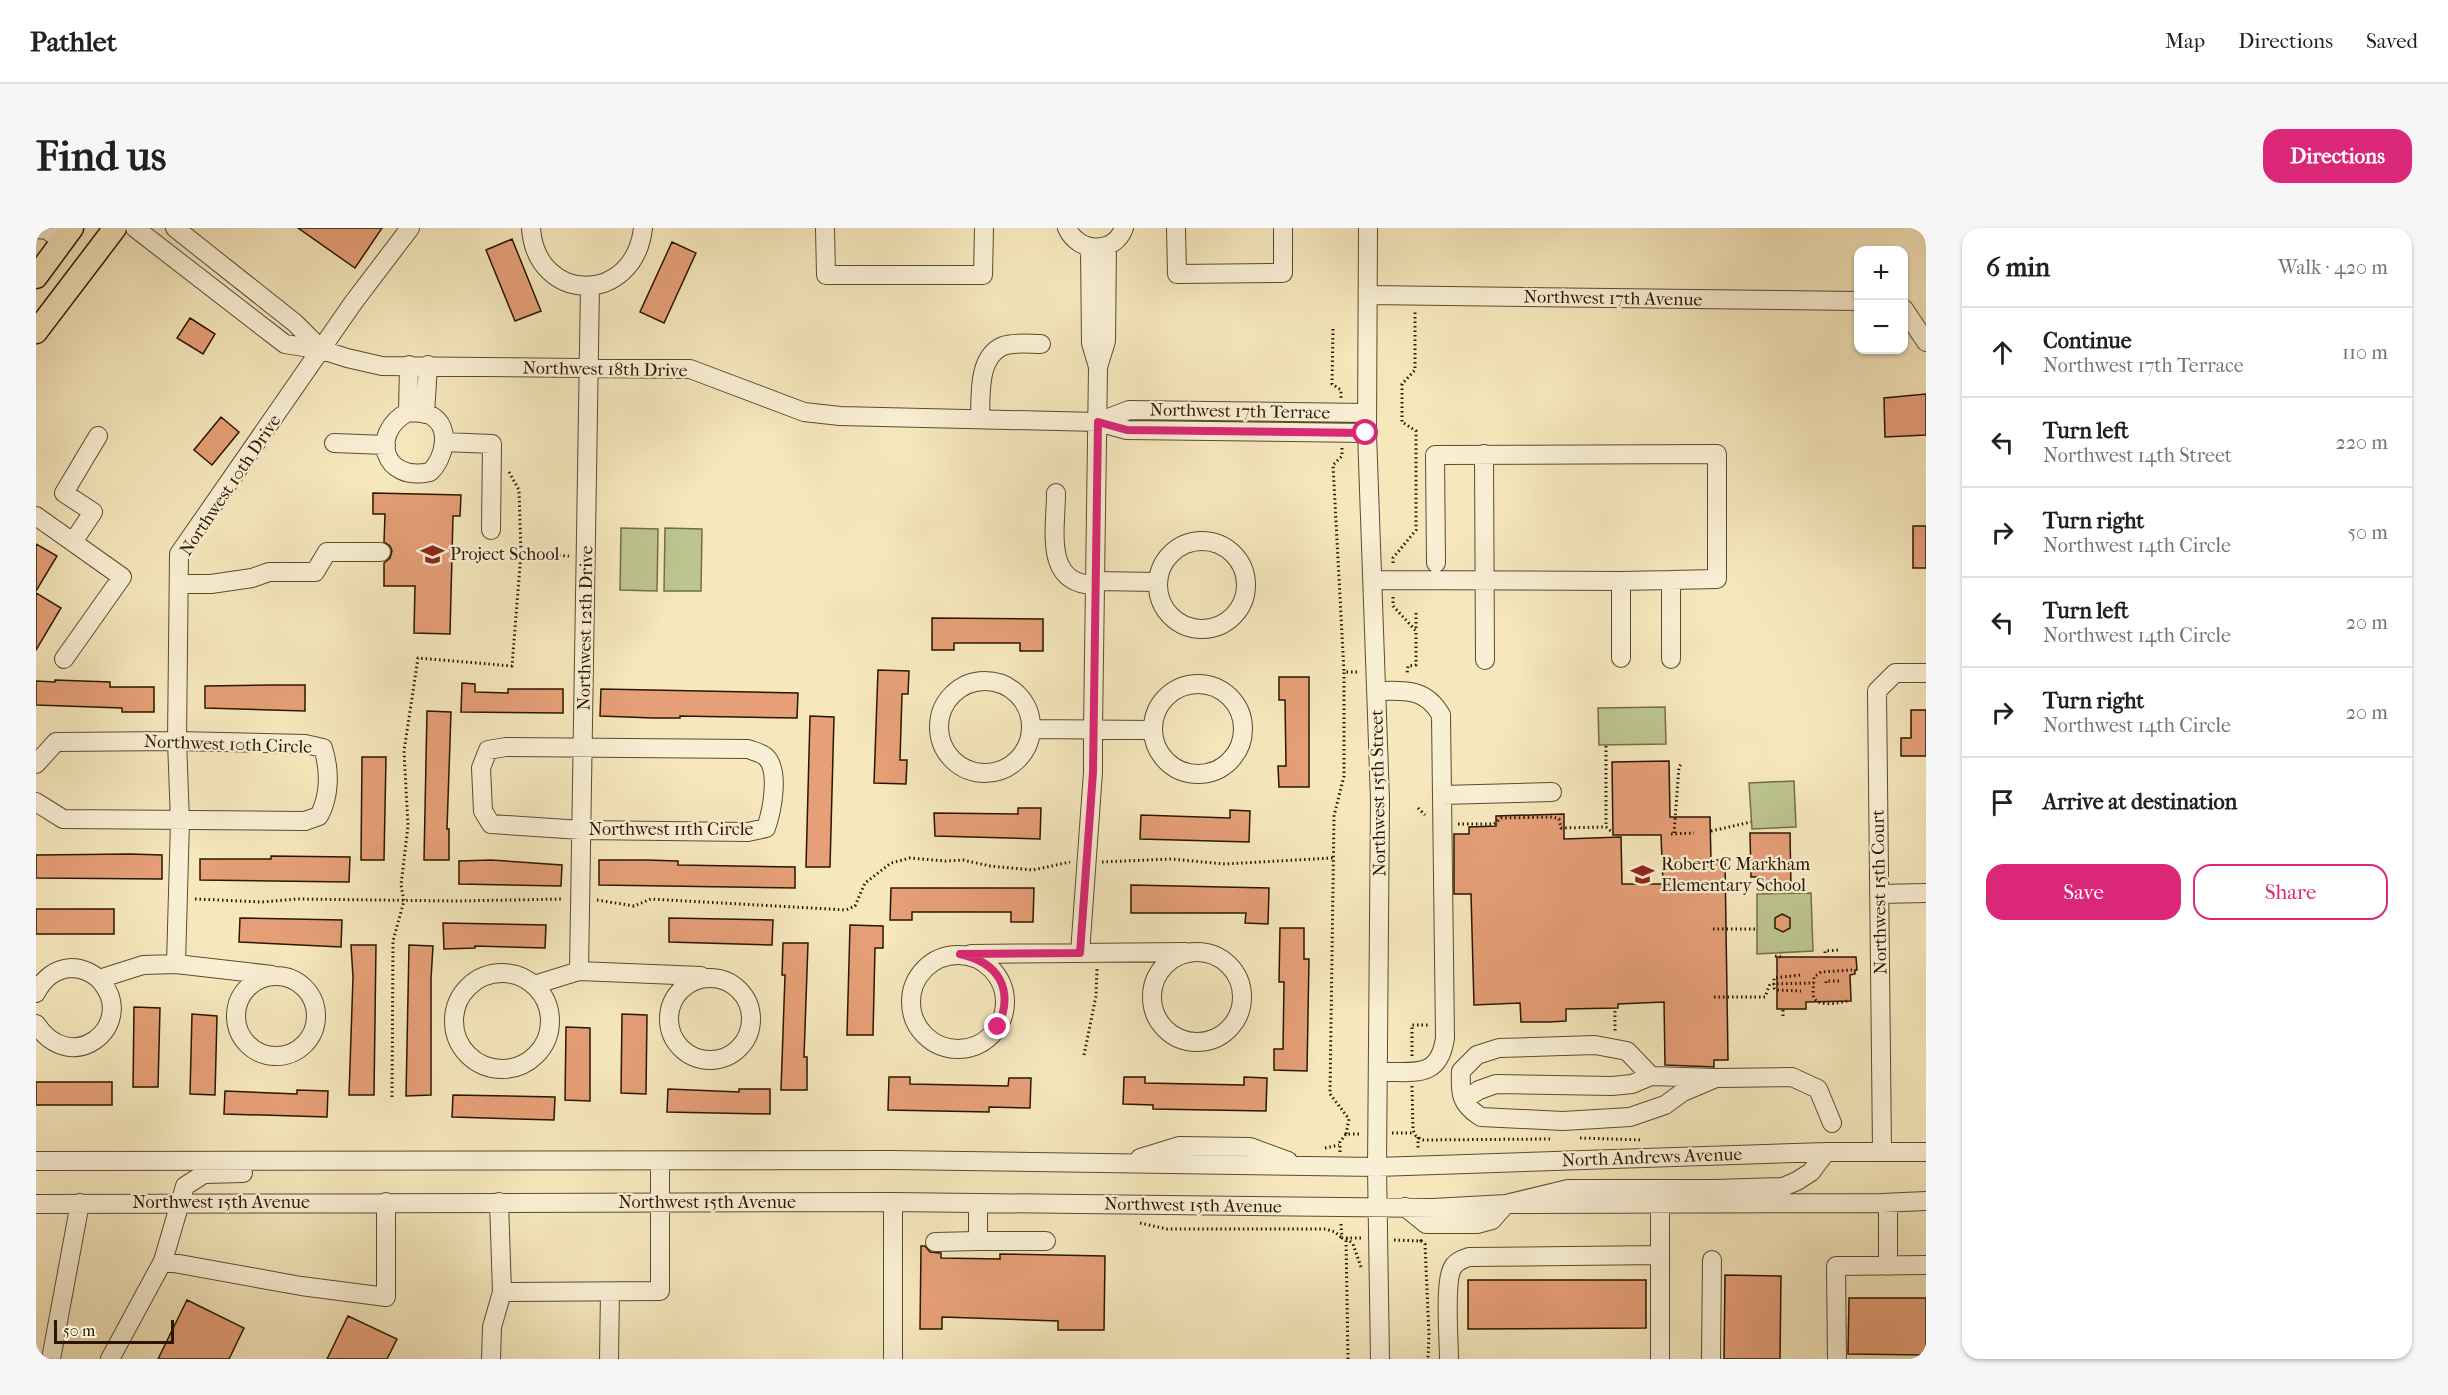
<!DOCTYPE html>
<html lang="en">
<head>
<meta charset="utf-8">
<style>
	:root { --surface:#fff; --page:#f6f6f6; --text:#202124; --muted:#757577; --line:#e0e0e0; --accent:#db2777 }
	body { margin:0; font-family:"IM FELL French Canon",serif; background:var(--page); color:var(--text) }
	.controls { position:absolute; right:18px; top:18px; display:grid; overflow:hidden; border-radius:12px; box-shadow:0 2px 4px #0004 }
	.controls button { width:54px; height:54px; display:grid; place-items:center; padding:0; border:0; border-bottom:2px solid var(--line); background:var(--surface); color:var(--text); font:30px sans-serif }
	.scale { position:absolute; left:18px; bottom:15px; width:120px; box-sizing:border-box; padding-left:6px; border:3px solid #291701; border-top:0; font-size:16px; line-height:21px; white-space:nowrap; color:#291701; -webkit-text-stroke:4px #f9efd4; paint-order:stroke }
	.stop { position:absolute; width:18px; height:18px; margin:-14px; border:4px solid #db2777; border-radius:50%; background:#fff }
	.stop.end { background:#db2777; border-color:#fff; box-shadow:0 2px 6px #0008 }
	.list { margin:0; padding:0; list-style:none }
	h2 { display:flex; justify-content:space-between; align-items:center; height:78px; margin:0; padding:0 24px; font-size:26px }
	h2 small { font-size:20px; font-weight:400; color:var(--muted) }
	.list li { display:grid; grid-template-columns:39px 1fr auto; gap:18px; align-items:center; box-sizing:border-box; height:90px; padding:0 24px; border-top:2px solid var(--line) }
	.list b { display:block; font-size:22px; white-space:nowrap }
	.list p { margin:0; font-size:20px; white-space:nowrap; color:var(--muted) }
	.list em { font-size:20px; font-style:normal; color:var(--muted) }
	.actions { display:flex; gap:12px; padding:18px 24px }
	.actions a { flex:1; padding:14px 0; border:2px solid var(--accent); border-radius:18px; text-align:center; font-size:21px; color:var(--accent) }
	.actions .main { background:var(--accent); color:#fff }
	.icon { flex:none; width:33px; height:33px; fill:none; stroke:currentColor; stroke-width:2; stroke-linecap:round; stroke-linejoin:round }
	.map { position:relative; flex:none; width:1890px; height:1131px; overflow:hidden; border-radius:18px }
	header { display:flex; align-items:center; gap:36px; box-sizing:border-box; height:84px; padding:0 30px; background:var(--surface); border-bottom:2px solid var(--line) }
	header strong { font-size:28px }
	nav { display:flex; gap:33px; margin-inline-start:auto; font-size:21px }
	.intro { display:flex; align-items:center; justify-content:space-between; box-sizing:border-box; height:144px; padding:0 36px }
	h1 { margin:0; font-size:42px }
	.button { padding:15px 27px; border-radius:18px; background:var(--accent); color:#fff; font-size:21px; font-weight:700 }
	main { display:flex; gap:36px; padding:0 36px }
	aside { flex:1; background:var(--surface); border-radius:18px; box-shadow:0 2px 4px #0004 }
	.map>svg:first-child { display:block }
	.green { fill:#bdc590; stroke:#736e48; stroke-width:1.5 }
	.building { fill:#e69f77; stroke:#291701; stroke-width:1.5 }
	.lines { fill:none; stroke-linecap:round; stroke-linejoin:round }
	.minor-casing { stroke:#5c4b30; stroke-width:20 }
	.major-casing { stroke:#291701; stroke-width:25 }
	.path { stroke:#291701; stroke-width:3; stroke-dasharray:1.5 3; stroke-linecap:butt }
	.minor { stroke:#f9efd4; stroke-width:18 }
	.major { stroke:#f6e7bd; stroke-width:22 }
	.route { stroke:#db2777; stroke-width:8 }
	.labels { text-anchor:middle; stroke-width:4.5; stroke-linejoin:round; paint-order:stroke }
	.street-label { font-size:18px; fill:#291701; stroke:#f9efd4 }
	.poi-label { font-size:18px; fill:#291701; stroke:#f9efd4; text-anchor:start }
</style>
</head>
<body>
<header>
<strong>Pathlet</strong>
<nav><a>Map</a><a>Directions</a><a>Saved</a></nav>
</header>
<div class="intro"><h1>Find us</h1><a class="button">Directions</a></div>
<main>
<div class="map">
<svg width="1890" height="1131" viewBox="0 0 1890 1131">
	<rect width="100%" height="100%" fill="#f6e7bd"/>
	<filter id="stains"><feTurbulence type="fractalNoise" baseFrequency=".00333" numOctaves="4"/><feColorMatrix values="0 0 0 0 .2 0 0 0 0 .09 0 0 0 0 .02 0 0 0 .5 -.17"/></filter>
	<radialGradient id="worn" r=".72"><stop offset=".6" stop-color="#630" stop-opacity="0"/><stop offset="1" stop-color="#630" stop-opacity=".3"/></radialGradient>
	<path class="green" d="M585,300L622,301L621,363L584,362Z
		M629,300L666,301L665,363H628Z
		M1629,479L1630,516L1563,517L1562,480Z
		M1758,553L1760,599L1716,601L1713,555Z
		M1775,665L1777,723L1721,726V666Z"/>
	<path class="building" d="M262,0H346L319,40Z
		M476,11L505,83L479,93L450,22Z
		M636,14L660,25L628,95L604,84Z
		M154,90L179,106L167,126L141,110Z
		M1890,166V207L1849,209L1848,170Z
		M185,189L203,204L176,237L158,222Z
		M337,265L425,267L424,288H417L414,406L378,405L379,358H348V335L354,330L356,323L354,318L348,314L349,286H337Z
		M1877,298H1890V340H1877Z
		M0,316L21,328L0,363Z
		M0,365L25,380L0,422Z
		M896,390L1007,391V423H984V415H918V422H896Z
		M842,442L873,443L872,466H866L864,532H871L870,556L838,555Z
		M1243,449H1273V559H1243L1242,538H1250L1249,472H1243Z
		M19,452L74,454V459H118V484H86V480L0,477V453L19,454Z
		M426,455L439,456V464L472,465V461H527V485L425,484Z
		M237,457H269V483L169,480V458Z
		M565,461L762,465L761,490L644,488V490H617L564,488Z
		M1875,482H1890V528H1865V510H1875Z
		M391,483L415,484L411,601H413V632H388Z
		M774,488L798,489L794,639H770Z
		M326,529H350L348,632H325Z
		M1633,533L1634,589H1674L1675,632H1689L1692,832H1678V839L1629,837L1628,774L1582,776V780L1530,781V793L1513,794H1485L1484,775L1438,777L1435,666H1418V606H1433V599L1460,598V588L1528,586V611L1585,609L1586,656H1627L1625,607H1577L1576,534Z
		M982,580H1005L1004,611L899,608L898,585L982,586Z
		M1194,582L1214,583L1213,614L1104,611L1105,587L1194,590Z
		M1714,605H1754L1755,660L1725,661V649H1715Z
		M94,626L126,627V651L0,650V627Z
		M235,628L314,629L313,654L164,652V631H235Z
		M455,632L526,637L525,658L423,656V633Z
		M563,632H611L642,633V637L759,639V660L563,657Z
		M1095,657L1233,660L1232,696L1209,695L1210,685H1095Z
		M855,660H998L997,694H975V684H876V692H854Z
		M0,681H78V706H0Z
		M1746,686L1754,690V700L1747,704L1739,700V690Z
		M204,690L306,692L305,719L203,714Z
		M633,690L737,692L736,717L633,714Z
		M407,695L510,697L509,720L439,718V720L408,721Z
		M814,697L847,698V720H839L837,807H811Z
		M1244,700H1268V731H1273L1271,843L1238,842V821H1247L1248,754H1243Z
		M747,715H772L768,829H771V862H745L749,747H746Z
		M315,717H340L338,867H313L317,749Z
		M373,717L397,718L395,751V867L370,868Z
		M1741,729H1820L1821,742H1819V746L1814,747L1815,773L1770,774V781H1741Z
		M98,779L124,780L122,859H97Z
		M156,786L181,788L179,867L154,866Z
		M586,786L611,787L610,866L585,865Z
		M530,799L554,800V873L529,872Z
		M853,849H874V856L972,858L973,850H995L994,880L953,879V884L852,882Z
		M1088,849H1109V855L1208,857V849L1231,850L1230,883L1117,881V877L1087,876Z
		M0,854H76V877H0Z
		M632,861L703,864V861H734V886L631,884Z
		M261,862L292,863L291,889L188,886L189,863L261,866Z
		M417,867L519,869L518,892L416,889Z
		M885,1018H889L894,1024L905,1025V1030L964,1031V1026L1069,1028L1068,1102H1022V1093L906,1089V1101H884Z
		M1689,1047L1745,1048L1744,1131H1688Z
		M1432,1052H1610V1100L1432,1101Z
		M1813,1070H1890V1127L1812,1126Z
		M151,1072L208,1100L193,1131H122Z
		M312,1088L361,1111L351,1131H291Z"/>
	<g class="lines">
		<defs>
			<path id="minor" d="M99,0L249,116L286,122L311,130L346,138L654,141L768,184L804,188L1062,194L1091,202L1331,205
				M139,0L259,95L286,122
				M495,0C500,76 598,78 607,0
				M789,0L790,47H947L948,0
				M1031,0C1042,25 1078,27 1088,0
				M1140,0L1141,46L1247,45V0
				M1332,0L1331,205L1344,572L1341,939L1344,1131
				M0,1L11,2L27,13
				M1332,67L1822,73
				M1868,81L1890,114
				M1062,139L1070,113L1071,18
				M372,184C379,185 390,184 396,188C416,200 408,231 394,244C347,255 333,205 372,184Z
				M372,184L373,137
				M389,186L392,137
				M944,191C945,168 941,129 967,118C977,114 994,116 1005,116
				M1062,194L1093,182L1331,185
				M408,214L456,216L455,302
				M298,215L350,217
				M1448,226L1449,432
				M1020,265C1020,302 1007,356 1059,357
				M0,288L86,349L28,431
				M1122 357a44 44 0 1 1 88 0a44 44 0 1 1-88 0Z
				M37,314L57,284L28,265L62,208
				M1400,335L1399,227L1681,226V351L1635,352
				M1336,352L1585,353V430
				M1059,353L1122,354
				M1585,353L1635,352V431
				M143,356H175L216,350L233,344H279L291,324H345
				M903 499a46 46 0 1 1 92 0a46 46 0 1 1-92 0Z
				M1117 501a45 45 0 1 1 90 0a45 45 0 1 1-90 0Z
				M1340,463C1368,463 1389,459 1405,487L1409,810C1403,852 1377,843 1343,844
				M995,501L1117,502
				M470,519L712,521C717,523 726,525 730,529C744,543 736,583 730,600L712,604L545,602L455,596L447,583L445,540L452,522Z
				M0,536L20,514L141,513L269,516L287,520C294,542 294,568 283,588L269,593L27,591L0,574
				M1406,567L1516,564
				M1843,666L1890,665
				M1116 769a45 45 0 1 1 90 0a45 45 0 1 1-90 0Z
				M1044,725L1057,544V502L1062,139L1055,115L1054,19
				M935,726L1150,724
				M875 774a47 47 0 1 1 94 0a47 47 0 1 1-94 0Z
				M140,736L144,593L141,513L143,326L317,75L374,0
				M543,743L554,58
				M418 793a48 48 0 1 1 96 0a48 48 0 1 1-96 0Z
				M200 788a40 40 0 1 1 80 0a40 40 0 1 1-80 0Z
				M633 791a41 41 0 1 1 82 0a41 41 0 1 1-82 0Z
				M63,751L107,737L140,736L236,747
				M498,757L543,743L665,748
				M0,765C7,751 19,741 35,740C47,740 60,746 67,756C99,798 36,850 0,796
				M1680,850L1647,864L1629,877L1594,889L1527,893L1445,889C1424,876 1424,865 1425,843L1441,827L1463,820L1559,817L1591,823L1615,848L1680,850L1756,849L1782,861L1796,895
				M1428,872L1443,862L1460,856L1576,858L1596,856L1615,848
				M1846,922L1841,463L1859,445H1890
				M1104,930L1143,918L1214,919L1252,933
				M0,933L856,932L1341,939L1790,924H1890
				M857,974V1131
				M942,975V1013H1010
				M1624,975V1131
				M1852,975V1038
				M0,976L857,974L1397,980L1470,976L1846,975L1890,973
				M1369,979L1390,996H1441L1456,992L1470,976L1532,961H1678L1747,959L1761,953L1775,944L1790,924
				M899,1014L942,1013
				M127,1033L265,1058L350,1069V974
				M466,1064L624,1063V933
				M15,1131L44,975
				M74,1131L127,1033L149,958L168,946L207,945
				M455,1131L456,1099L466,1064L463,974
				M573,1131L574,1064
				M1413,1131C1413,1112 1408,1052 1417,1039C1421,1033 1427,1031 1433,1029L1624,1027
				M1675,1131L1676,1032
				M1801,1131L1800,1038L1890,1037"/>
			<path id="major" d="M0,49L36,0
				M0,104L79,0"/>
		</defs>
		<use href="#minor" class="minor-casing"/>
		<use href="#major" class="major-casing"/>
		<path class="path" d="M1297,101L1296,156L1305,162V170
			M1306,220V228L1297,237L1308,444
			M473,244L483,262L485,325L533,328
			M1357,335V330L1380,302V203L1366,194V156L1379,142V84
			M1357,369V378L1380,403V437L1372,438L1371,446
			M1380,385V401
			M1570,518V599L1577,605
			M1382,580L1389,587
			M1422,596H1458L1465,590L1517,589L1523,591L1525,600L1570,599
			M1675,603L1715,594
			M1638,605L1643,539L1646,535
			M1635,606L1658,605
			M1066,634L1135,631L1189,636L1297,630
			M159,671L226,674L261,671L421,673L527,671
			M561,672L598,678L615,671L810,682L819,678L829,655L855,635L874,630L909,633L927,632L954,638L997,642L1034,634
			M1677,701H1720
			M1789,725V723L1803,722
			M1739,728L1746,729
			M1764,747L1738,750V760L1740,762L1765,763
			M1790,755V753H1804
			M1678,769H1729L1734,756L1778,755
			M1811,773C1804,775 1783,779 1778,770C1776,765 1778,755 1778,749L1785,744L1816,742
			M1579,783V804
			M1747,788V781
			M1048,827L1060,768L1061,741
			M1376,828V797H1393
			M1376,858L1377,902L1380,908L1386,912L1514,911
			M356,869L357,713L368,673L365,657L372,598L368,523L382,430L476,438L485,325
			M1356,905H1378
			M1310,906L1313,891L1294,866L1298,588L1308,548V444H1323
			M1382,909V922
			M1544,910L1607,912
			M1289,920L1303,917
			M1304,924V914L1310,906H1325
			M1104,995L1131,1001H1290L1299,1004L1306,1010
			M1305,996L1306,1010H1328
			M1358,1012L1385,1013L1384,1010
			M1385,1013L1389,1016L1393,1107L1392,1131
			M1312,1131L1310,1010L1317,1016L1325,1039"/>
		<use href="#minor" class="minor"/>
		<use href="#major" class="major"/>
	</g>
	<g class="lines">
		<path class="route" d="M962,799C978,762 964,735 924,726L1044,725L1057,544L1062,194L1091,202L1330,205"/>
	</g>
	<defs>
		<symbol id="school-bare" viewBox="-9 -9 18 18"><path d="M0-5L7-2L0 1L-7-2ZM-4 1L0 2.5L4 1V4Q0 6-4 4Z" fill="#8f2418" stroke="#f9efd4" stroke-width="2.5" paint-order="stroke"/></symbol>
	</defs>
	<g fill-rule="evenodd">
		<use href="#school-bare" x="380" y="310" width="33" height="33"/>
		<use href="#school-bare" x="1590" y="630" width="33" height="33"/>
	</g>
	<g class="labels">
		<g class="street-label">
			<text transform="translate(1577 70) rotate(1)" y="6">Northwest 17th Avenue</text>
			<text transform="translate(569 141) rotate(1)" y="6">Northwest 18th Drive</text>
			<text transform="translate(1204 183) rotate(1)" y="6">Northwest 17th Terrace</text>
			<text transform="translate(194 257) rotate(-56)" y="6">Northwest 10th Drive</text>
			<text transform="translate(549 400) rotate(-89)" y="6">Northwest 12th Drive</text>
			<text transform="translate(192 516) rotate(2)" y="6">Northwest 10th Circle</text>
			<text transform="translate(1342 565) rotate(-91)" y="6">Northwest 15th Street</text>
			<text x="635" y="607">Northwest 11th Circle</text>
			<text transform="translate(1843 664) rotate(-91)" y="6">Northwest 15th Court</text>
			<text transform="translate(1616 929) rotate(-2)" y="6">North Andrews Avenue</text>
			<text x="185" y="980">Northwest 15th Avenue</text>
			<text x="671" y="980">Northwest 15th Avenue</text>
			<text transform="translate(1157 977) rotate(1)" y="6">Northwest 15th Avenue</text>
		</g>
		<g class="poi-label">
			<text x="414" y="332">Project School</text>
			<text x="1625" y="642">Robert C Markham<tspan x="1625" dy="21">Elementary School</tspan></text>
		</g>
	</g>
	<rect width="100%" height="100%" filter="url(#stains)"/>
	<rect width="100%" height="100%" fill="url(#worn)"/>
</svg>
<div class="controls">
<button>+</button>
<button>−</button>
</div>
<div class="scale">50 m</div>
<div class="stop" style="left:1330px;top:205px"></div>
<div class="stop end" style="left:962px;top:799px"></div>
</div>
<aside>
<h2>6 min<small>Walk · 420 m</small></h2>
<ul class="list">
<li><svg class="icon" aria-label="ahead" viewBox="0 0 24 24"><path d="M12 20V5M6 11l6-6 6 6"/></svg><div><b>Continue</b><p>Northwest 17th Terrace</p></div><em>110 m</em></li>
<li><svg class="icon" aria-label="left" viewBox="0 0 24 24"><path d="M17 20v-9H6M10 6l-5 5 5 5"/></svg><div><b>Turn left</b><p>Northwest 14th Street</p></div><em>220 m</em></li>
<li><svg class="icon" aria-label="right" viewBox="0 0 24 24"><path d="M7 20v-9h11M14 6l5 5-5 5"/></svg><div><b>Turn right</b><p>Northwest 14th Circle</p></div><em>50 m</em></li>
<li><svg class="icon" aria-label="left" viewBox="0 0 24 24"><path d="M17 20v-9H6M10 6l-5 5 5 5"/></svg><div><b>Turn left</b><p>Northwest 14th Circle</p></div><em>20 m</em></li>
<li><svg class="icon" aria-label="right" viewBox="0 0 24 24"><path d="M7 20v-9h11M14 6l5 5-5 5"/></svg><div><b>Turn right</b><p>Northwest 14th Circle</p></div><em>20 m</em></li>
<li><svg class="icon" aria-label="arrive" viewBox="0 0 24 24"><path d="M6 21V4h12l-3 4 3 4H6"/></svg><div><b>Arrive at destination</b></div></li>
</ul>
<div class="actions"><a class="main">Save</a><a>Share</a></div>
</aside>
</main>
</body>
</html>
